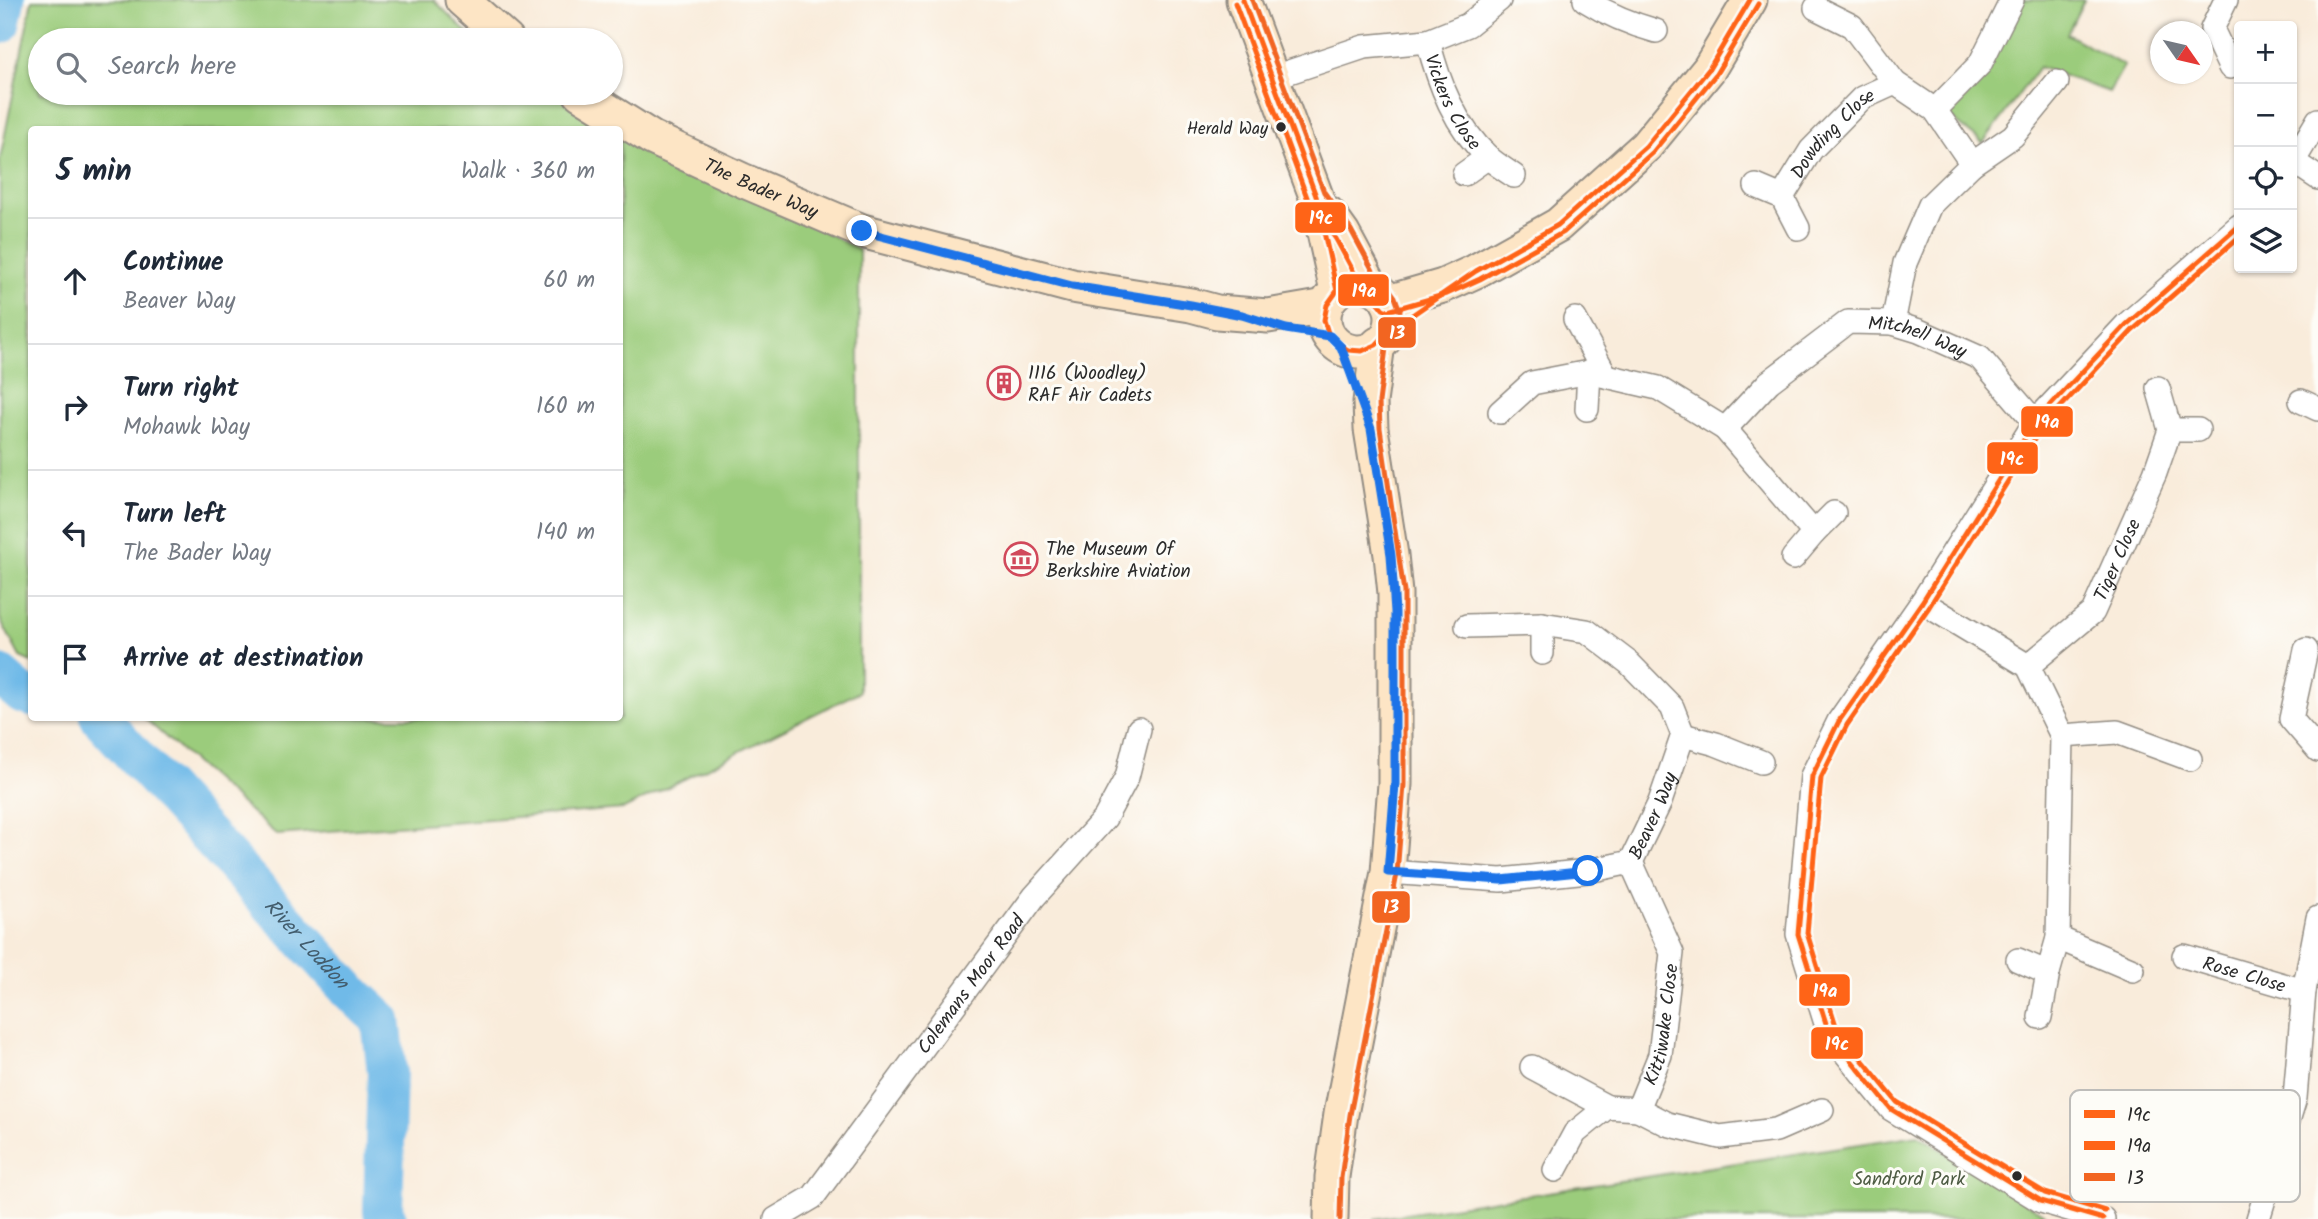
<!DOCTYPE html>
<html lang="en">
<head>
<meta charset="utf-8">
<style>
	:root { --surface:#fff; --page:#f2f2f3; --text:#1f2937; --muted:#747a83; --line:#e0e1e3 }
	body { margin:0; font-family:Kalam,sans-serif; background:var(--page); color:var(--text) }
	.controls { position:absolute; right:21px; top:21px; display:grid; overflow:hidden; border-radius:7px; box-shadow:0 2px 5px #0004 }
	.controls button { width:63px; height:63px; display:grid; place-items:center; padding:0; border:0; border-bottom:2px solid var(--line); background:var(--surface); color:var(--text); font:35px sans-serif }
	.compass { position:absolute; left:2150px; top:21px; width:63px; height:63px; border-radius:50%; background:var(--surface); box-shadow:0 2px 5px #0004; rotate:124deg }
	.stop { position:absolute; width:21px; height:21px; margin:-16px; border:5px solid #1a73e8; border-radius:50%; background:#fff }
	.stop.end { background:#1a73e8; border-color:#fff; box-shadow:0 2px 7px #0008 }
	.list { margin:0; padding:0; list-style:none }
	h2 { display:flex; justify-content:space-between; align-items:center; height:91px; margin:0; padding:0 28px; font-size:30px }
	h2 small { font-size:23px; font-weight:400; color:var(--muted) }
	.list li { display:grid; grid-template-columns:46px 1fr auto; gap:21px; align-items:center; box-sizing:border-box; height:126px; padding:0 28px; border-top:2px solid var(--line) }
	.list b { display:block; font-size:26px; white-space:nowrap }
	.list p { margin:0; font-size:23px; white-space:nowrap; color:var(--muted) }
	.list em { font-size:23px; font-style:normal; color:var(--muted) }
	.icon { flex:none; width:38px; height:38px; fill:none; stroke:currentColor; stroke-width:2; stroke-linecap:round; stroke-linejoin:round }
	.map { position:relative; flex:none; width:2318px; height:1219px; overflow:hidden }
	.search { position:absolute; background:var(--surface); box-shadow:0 2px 5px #0004; left:28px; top:28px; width:595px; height:77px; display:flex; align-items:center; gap:18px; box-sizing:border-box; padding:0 24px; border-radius:38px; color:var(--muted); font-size:26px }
	.panel { position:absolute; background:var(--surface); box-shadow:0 2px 5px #0004; left:28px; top:126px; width:595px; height:595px; border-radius:7px }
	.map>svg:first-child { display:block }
	.green { fill:#9bcc7c; stroke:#637c54; stroke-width:2 }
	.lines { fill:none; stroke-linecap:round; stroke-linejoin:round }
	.river { stroke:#6fbae8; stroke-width:40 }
	.street-casing { stroke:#928c83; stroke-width:26 }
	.secondary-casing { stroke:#928c83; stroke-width:37 }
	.street { stroke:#fff; stroke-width:23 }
	.secondary { stroke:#fde5c5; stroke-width:33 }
	.bus-1-casing { stroke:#fdfcf7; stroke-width:10 }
	.bus-2-casing { stroke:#fdfcf7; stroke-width:10 }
	.bus-3-casing { stroke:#fdfcf7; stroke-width:10 }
	.bus-1 { stroke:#ff6417; stroke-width:5 }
	.bus-2 { stroke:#ff6417; stroke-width:5 }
	.bus-3 { stroke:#f26521; stroke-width:5 }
	.route { stroke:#1a73e8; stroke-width:9 }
	.bus-dot { fill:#2b2b2b; stroke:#fdfcf7; stroke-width:2.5 }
	.labels { text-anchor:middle; stroke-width:6; stroke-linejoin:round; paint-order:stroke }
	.bus-label { font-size:17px; fill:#2b2b2b; stroke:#fdfcf7; text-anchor:end }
	.street-label { font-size:19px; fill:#2b2b2b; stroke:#fdfcf7 }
	.poi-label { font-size:19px; fill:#2b2b2b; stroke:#fdfcf7; text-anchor:start }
	.park-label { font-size:19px; fill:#4d5b43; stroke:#fdfcf7 }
	.water-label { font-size:21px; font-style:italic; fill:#435d6d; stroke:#fdfcf7 }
	.key { fill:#fdfcf7; stroke:#bebdba; stroke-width:2 }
	.key-label { font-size:19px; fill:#2b2b2b }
	.line-badge { stroke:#fdfcf7; stroke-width:2.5 }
	.badge-label { font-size:19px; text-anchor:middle; font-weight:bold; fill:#fff }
</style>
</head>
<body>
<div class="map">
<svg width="2318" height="1219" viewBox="0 0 2318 1219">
	<rect width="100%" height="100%" fill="#fdfcf7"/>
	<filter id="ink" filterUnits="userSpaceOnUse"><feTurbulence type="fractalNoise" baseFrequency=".0143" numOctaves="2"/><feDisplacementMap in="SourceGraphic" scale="14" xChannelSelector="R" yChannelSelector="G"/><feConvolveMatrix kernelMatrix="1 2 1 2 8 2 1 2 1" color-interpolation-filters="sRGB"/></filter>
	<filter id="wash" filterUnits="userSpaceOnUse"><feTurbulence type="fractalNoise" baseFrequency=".00686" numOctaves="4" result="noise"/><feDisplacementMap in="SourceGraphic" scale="28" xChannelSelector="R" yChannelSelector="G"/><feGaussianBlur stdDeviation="1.57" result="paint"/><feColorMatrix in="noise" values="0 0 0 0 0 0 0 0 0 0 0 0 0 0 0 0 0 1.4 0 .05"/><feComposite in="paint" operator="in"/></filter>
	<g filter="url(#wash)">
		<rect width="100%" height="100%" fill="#f9ecdb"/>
		<path class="green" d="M32,0H434L474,40H40V93H565L859,250V692L624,809L277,835L144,718H620V130H32L31,662L20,657L0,619V159Z
			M2019,0H2084L2067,34L2124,66L2109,92L2039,67L1983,143L1944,112Z
			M1918,1135L2046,1215L2057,1219H1374Z"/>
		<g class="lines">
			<g class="river">
				<path d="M0,24L5,0"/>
				<path d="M0,675L22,694L32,697"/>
				<path id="s1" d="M100,718L350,991L381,1020L387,1072L383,1211L387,1219"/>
			</g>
		</g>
	</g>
	<g filter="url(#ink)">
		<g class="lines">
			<defs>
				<g id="street">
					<path d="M1585,0C1607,14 1631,24 1656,31"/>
					<path d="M2226,0L2212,29L2230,67"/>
					<path d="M1816,8L1852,26L1895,83"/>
					<path id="s2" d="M1428,41C1439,84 1455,126 1488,157C1495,164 1506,170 1514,176"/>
					<path d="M1271,78L1364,47L1428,41L1468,25L1499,0"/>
					<path d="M1935,110L1980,64L2012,0"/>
					<path d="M2294,162L2318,178"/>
					<path d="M2292,164L2318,120"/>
					<path d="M1464,174L1488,157"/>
					<path d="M1756,186L1782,197"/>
					<path id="s3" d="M1798,228L1782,197L1811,150L1862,98L1895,83L1935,110L1972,164"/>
					<path d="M1575,319L1606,376"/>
					<path d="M1893,323L1905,263L1930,205L1972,164L2013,136L2057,82"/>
					<path d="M2158,388L2170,430"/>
					<path d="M2301,401L2318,409"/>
					<path d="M1587,409L1589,372"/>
					<path id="s4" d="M1500,412L1532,383L1589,372L1658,388L1725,429L1769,382L1848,322L1893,323L1919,331L1980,358L2035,422"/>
					<path d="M1725,429L1814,533L1793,558"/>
					<path d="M1814,533L1834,513"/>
					<path d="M1922,602L2028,666L2062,736L2058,938L2048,973L2040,1017"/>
					<path d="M1542,624V653"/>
					<path d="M2306,650L2291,719L2318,750"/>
					<path id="s5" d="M2028,666L2093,612L2155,473L2170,430H2198"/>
					<path d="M1683,735L1716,744L1761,762"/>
					<path d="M2062,736L2117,732L2190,759"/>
					<path id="s6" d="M1388,872L1501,880L1588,871L1631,862L1660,802L1683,735L1672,707L1629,663L1587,631L1542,624L1467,626"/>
					<path d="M2058,938L2133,970"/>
					<path id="s7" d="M2184,956L2304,991"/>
					<path d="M2018,960L2048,973"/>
					<path d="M1532,1067L1607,1107"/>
					<path d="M1638,1109L1667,1124L1720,1137L1776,1130L1822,1110"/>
					<path id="s8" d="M1555,1170L1575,1133L1607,1107L1638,1109L1660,1055L1672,953L1631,862"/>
					<path id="s9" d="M776,1219L813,1197L1034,897L1105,818L1127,777L1139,729"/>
					<path d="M2103,1219L2041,1201L1891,1109L1829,1033L1798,934L1812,776L1839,721L1922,602L2035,422L2126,325L2239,226"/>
					<path d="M2258,1219L2295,1098L2304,991L2318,918"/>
				</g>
				<g id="secondary">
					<path d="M462,0L507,40"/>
					<path d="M1243,0L1316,196L1337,291"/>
					<path id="s10" d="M580,93L652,138L742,180L862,231L1072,286L1191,305L1217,312L1268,316L1326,306"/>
					<path d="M1328,213L1343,234L1371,286"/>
					<circle cx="1358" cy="318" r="34"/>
					<path d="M1388,302L1443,286L1476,271L1558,225L1646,146L1709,69L1750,0"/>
					<path d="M1331,1219L1332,1177L1341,1114L1388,872L1395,784V593L1391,555L1371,429L1370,402L1378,344"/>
				</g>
			</defs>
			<use href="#street" class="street-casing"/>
			<use href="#secondary" class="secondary-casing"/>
			<use href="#street" class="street"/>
			<use href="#secondary" class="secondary"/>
			<defs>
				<path id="bus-1" d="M1243,0L1316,196L1337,291L1327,305L1324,320L1328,333L1336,343L1348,350L1362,351L1376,345L1389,331L1476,271L1558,225L1646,146L1709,69L1750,0
					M2103,1219L2041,1201L1891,1109L1829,1033L1798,934L1812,776L1839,721L1922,602L2035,422L2126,325L2239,226"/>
				<path id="bus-2" d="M1235,3L1308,200L1336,239L1364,291L1375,299L1383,309L1388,311L1447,294L1480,279L1564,232L1653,152L1716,74L1758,4
					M2105,1211L2045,1193L1897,1102L1837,1029L1807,933L1821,778L1847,725L1929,607L2042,427L2132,331L2239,237"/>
				<path id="bus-3" d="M1252,0L1324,192L1351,230L1378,280L1387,286L1395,297L1400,311L1397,334L1386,348L1379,402L1380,428L1404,592V785L1397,874L1350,1115L1341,1178L1340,1219"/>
			</defs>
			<use href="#bus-1" class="bus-1-casing"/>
			<use href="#bus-2" class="bus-2-casing"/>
			<use href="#bus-3" class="bus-3-casing"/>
			<use href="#bus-1" class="bus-1"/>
			<use href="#bus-2" class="bus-2"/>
			<use href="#bus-3" class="bus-3"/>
		</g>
	</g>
	<g class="lines" filter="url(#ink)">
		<path class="route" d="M862,231L1072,286L1191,305L1242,315L1286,329L1330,336L1341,347L1371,429L1391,555L1395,612V784L1388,872L1501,880L1588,871"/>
	</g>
	<defs>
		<symbol id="building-ring" viewBox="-11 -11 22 22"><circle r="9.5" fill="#fdfcf7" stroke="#d1495b" stroke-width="1.5"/><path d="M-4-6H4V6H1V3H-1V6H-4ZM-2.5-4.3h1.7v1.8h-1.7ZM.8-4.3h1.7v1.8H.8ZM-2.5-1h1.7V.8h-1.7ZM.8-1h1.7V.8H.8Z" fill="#d1495b"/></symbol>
		<symbol id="museum-ring" viewBox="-11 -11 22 22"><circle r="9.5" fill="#fdfcf7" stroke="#d1495b" stroke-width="1.5"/><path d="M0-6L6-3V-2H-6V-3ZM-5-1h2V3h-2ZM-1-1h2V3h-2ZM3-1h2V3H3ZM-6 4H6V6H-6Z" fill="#d1495b"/></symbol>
	</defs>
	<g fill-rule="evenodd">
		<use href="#building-ring" x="985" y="364" width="38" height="38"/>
		<use href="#museum-ring" x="1002" y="540" width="38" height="38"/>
	</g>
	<g class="bus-dot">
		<circle cx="1281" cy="127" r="6"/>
		<circle cx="2017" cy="1176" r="6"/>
	</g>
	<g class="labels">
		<g class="bus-label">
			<text x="1268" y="134">Herald Way</text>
		</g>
		<g class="street-label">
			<text dy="7" stroke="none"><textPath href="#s2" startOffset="66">Vickers Close</textPath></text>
			<text dy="7" stroke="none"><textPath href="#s3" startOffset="117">Dowding Close</textPath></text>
			<text dy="7" stroke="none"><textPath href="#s10" startOffset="205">The Bader Way</textPath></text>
			<text dy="7" stroke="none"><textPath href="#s4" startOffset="486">Mitchell Way</textPath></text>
			<text dy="7" stroke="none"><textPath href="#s5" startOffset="142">Tiger Close</textPath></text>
			<text dy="7" stroke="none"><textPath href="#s6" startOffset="296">Beaver Way</textPath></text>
			<text dy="7" stroke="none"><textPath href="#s7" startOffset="63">Rose Close</textPath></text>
			<text dy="7" stroke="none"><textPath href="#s9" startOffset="308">Colemans Moor Road</textPath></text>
			<text dy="7" stroke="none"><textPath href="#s8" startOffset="203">Kittiwake Close</textPath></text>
		</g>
		<g class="poi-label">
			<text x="1028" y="379">1116 (Woodley)<tspan x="1028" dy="22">RAF Air Cadets</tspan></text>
			<text x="1046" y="555">The Museum Of<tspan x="1046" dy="22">Berkshire Aviation</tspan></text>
		</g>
		<g class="park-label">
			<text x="1909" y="1185">Sandford Park</text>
		</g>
		<g class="water-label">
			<text dy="7" stroke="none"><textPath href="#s1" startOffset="306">River Loddon</textPath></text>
		</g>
	</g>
	<rect x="2070" y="1090" width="230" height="112" rx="10" class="key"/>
	<rect x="2084" y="1110" width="31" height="8" fill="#ff6417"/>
	<rect x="2084" y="1141" width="31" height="9" fill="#ff6417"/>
	<rect x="2084" y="1173" width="31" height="8" fill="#f26521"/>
	<g class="key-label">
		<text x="2127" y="1121">19c</text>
		<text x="2127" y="1152">19a</text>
		<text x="2127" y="1184">13</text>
	</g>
	<g class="line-badge">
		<rect x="1294" y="201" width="53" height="33" rx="7" fill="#ff6417"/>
		<rect x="1337" y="273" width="53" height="34" rx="7" fill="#ff6417"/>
		<rect x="1377" y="316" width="40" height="33" rx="7" fill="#f26521"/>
		<rect x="2020" y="405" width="54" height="33" rx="7" fill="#ff6417"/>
		<rect x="1986" y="441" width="53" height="34" rx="7" fill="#ff6417"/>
		<rect x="1371" y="890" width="40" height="34" rx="7" fill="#f26521"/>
		<rect x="1798" y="973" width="53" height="34" rx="7" fill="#ff6417"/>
		<rect x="1810" y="1026" width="54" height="34" rx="7" fill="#ff6417"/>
	</g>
	<g class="badge-label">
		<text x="1321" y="224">19c</text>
		<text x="1364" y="297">19a</text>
		<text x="1397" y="339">13</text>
		<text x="2047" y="428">19a</text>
		<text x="2012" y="465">19c</text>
		<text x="1391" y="913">13</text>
		<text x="1825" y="997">19a</text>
		<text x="1837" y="1050">19c</text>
	</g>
</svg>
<div class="controls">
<button>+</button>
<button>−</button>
<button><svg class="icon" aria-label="locate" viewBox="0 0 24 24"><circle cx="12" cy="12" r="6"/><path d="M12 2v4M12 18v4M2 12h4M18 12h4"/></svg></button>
<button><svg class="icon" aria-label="layers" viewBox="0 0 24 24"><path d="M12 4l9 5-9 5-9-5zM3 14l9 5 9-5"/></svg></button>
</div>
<svg class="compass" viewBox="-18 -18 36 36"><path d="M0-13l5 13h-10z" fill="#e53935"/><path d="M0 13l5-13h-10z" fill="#747a83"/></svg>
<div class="stop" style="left:1588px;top:871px"></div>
<div class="stop end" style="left:862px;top:231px"></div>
<div class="search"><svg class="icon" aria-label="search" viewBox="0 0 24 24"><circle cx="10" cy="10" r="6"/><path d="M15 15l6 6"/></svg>Search here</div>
<section class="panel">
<h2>5 min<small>Walk · 360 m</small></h2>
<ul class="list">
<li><svg class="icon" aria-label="ahead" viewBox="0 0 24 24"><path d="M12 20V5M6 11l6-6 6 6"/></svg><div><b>Continue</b><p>Beaver Way</p></div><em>60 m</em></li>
<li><svg class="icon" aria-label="right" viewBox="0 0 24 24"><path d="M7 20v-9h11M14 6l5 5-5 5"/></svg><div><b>Turn right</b><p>Mohawk Way</p></div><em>160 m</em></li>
<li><svg class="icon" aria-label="left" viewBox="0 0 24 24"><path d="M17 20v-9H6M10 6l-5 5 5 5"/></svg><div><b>Turn left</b><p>The Bader Way</p></div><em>140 m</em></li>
<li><svg class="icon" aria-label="arrive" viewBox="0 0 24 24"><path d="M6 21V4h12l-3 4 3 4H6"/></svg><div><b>Arrive at destination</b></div></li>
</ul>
</section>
</div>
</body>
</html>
